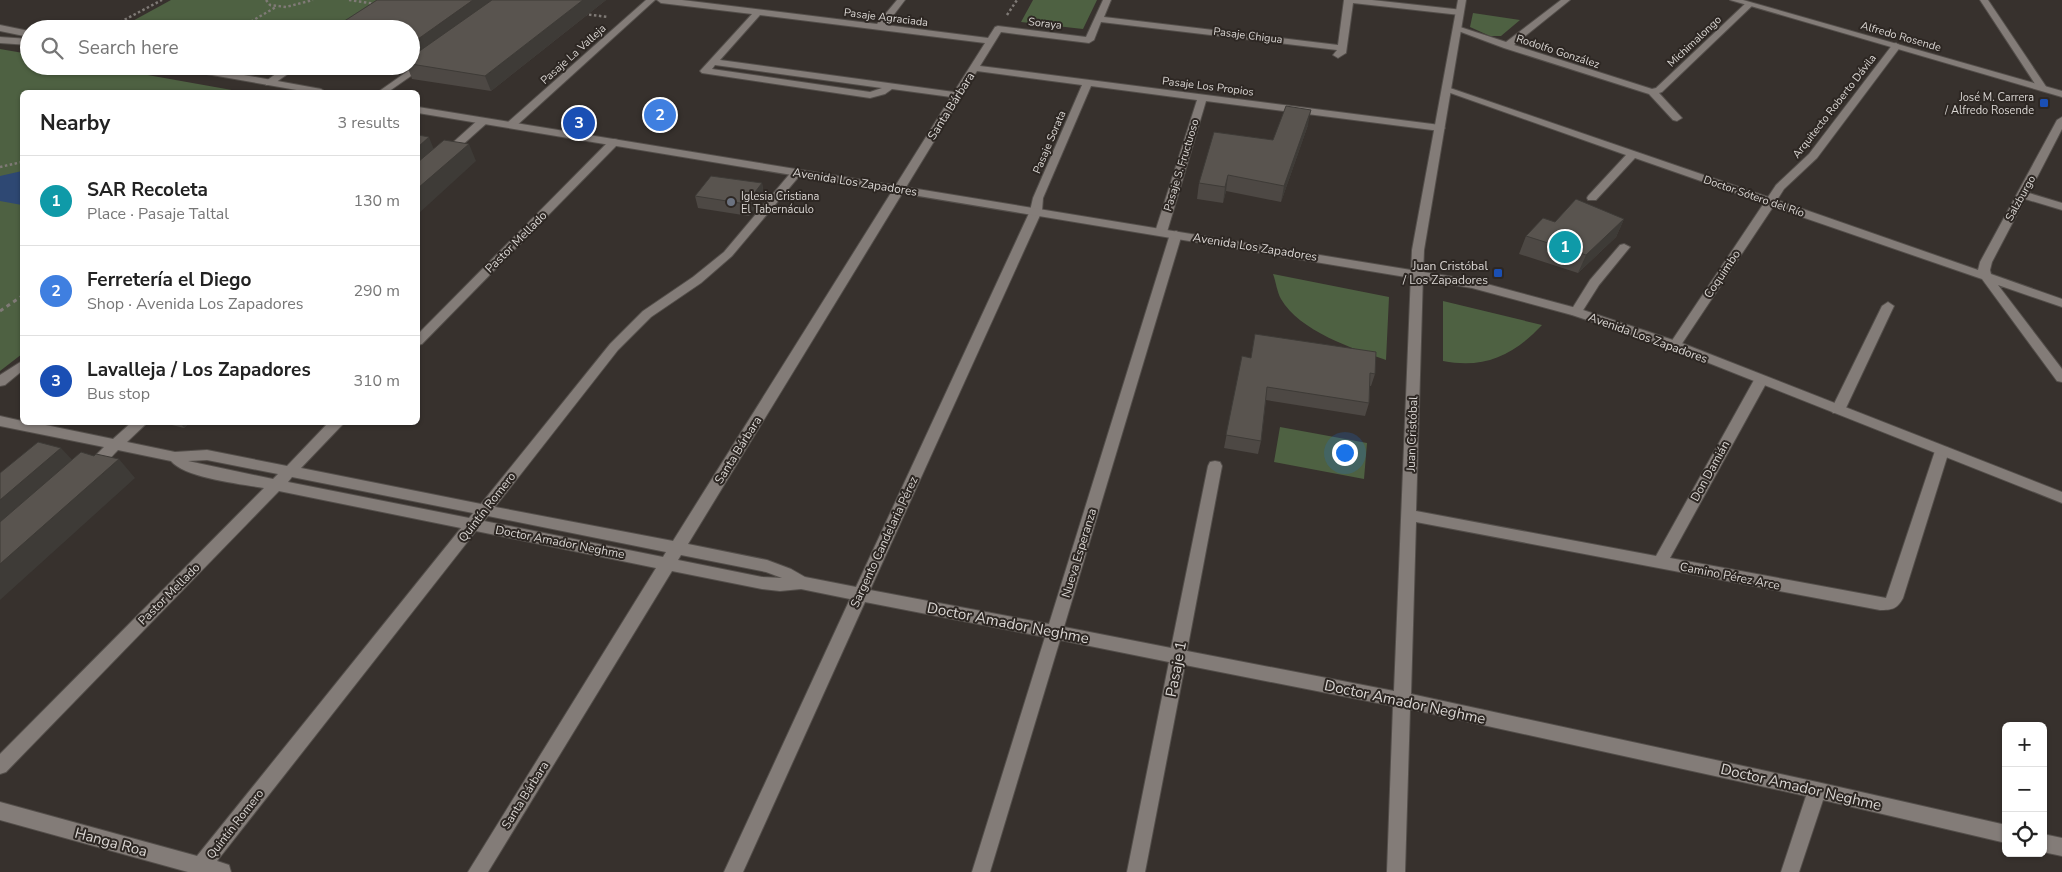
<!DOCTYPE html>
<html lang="en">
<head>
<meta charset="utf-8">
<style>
	:root { --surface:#fff; --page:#f6f6f6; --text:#222; --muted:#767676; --line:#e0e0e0; --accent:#0b8043 }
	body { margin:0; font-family:"Nunito Sans",sans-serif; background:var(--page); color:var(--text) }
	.controls { position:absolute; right:15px; bottom:15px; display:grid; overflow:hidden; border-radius:8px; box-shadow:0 1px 4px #0004 }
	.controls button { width:45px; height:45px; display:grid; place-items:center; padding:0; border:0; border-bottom:1px solid var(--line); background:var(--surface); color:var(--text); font:25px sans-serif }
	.you { position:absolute; left:1344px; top:452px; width:18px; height:18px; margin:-12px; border:4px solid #fff; border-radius:50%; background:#1a73e8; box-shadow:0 0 0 8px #1a73e833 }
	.badge { display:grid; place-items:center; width:32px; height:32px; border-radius:50%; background:var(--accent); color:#fff; font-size:16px; font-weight:700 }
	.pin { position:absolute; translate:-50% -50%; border:2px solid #fff; box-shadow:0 1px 5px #0006 }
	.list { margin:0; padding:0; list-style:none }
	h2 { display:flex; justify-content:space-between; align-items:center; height:65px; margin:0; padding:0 20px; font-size:21px }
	h2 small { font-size:16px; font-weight:400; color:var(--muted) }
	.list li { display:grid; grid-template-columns:32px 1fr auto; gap:15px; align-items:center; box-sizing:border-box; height:90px; padding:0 20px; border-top:1px solid var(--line) }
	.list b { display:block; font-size:19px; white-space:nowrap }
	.list p { margin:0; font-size:16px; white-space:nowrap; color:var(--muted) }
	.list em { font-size:16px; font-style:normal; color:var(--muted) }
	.icon { flex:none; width:28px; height:28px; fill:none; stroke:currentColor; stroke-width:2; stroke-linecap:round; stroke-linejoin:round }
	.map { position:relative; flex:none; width:2062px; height:872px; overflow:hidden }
	.search { position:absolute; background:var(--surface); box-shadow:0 1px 4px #0004; left:20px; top:20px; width:400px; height:55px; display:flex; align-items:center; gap:12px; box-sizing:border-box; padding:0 18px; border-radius:28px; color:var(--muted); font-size:19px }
	.panel { position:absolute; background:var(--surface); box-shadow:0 1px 4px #0004; left:20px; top:90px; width:400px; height:335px; border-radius:8px }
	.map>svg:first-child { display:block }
	.green { fill:#4e6142 }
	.water { fill:#2e4873 }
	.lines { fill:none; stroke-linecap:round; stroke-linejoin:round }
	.service-casing { stroke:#534e4a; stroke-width:2 }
	.minor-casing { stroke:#534e4a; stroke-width:2 }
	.tertiary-casing { stroke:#534e4a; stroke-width:2 }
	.secondary-casing { stroke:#534e4a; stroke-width:2 }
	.path-far1 { stroke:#7f7a76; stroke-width:2.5; stroke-dasharray:2.5 2.5; stroke-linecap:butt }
	.path { stroke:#7f7a76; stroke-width:3; stroke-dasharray:4 4; stroke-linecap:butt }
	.service { fill:#837c78; fill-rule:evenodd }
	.minor { fill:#837c78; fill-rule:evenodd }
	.tertiary { fill:#837c78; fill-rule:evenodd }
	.secondary { fill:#837c78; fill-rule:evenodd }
	.wall { fill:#4d4844 }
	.shaded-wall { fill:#3e3b37 }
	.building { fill:#59544f; stroke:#3e3b37 }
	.transit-dot { fill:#1a4fb4; stroke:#2d2723; stroke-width:2 }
	.worship-dot { fill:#6b7280; stroke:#2d2723; stroke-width:2 }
	.labels { text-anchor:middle; stroke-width:4; stroke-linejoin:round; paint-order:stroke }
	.far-street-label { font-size:11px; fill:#dad6d3; stroke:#2d2723 }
	.far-poi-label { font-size:11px; fill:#dad6d3; stroke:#2d2723; text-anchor:end }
	.street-label { font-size:12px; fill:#dad6d3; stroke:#2d2723 }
	.poi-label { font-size:12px; fill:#dad6d3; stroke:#2d2723; text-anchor:end }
	.near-street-label { font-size:15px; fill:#dad6d3; stroke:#2d2723 }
</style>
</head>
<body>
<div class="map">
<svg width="2062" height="872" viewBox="0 0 2062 872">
	<rect width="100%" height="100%" fill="#37312d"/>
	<path class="green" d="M171,0H387L343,29H118Z
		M1033,0H1097L1083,29L1021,22Z
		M1473,13L1520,20L1501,36H1490L1470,27Z
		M0,49L29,54V66H97L243,92H22V354L0,371Z
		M1273,274L1389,297L1386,360C1354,349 1299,331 1281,299C1277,292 1276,282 1273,274Z
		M1443,301L1542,325C1514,355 1485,369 1443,361Z
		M1280,427L1367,443L1364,479L1274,462Z"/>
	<path class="water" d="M22,171V205L0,201V176Z"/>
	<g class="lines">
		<defs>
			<path id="service" d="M1624,244L1630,247L1599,285L1580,315H1572L1570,312L1590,280L1620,245Z"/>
			<path id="minor" d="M646,0H655L515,127H507V123Z
				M657,0H682L877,24L897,0H905L886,25L988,38L995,27L998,26L1086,37L1103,0H1111L1104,17L1338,45L1344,0H1372L1463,10V14L1460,15L1353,3L1346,53L1338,58L1333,55L1337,50L1101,22L1094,40L1089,43L1001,32L980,66L1440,125L1445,128L1440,131L1206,101L1167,232L1161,235L1155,232L1197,100L1091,86L1043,198L1042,211L870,590L1049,624L1170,234L1176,231L1182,234L1064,627L1171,648L1208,466L1210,462L1215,461L1220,462L1222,466L1187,651L1394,691L1411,274L1417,270L1423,274L1416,511L1656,556L1754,380L1756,377H1766L1768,380L1670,558L1886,598L1935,451L1937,447H1947L1949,451L1903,598C1897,609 1892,610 1880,610L1416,522L1411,694L1817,782L2006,825V843L1823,800L1799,872H1781L1806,796L1410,709L1405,872H1387L1393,706L1185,665L1145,872H1127L1169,662L1060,640L990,872H972L1045,637L865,602L743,872H724L850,599L801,589L780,591L762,589L672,571L488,872H468L656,568L476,531L217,861L229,865L231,872H188L0,820V802L197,856L461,528L279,491L6,772L0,774V754L264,488C241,484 185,478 171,461L118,450C110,458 98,474 86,471L84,467L104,447L0,426V416L22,421V422H31L113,439L132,422H148L127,442L175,452L207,450L287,466L329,422H345L301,468L481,504L610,344L643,311L693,277L724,252L793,170H801L802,172L801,174L732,256L701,283L651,317L618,350L495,507L673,541L951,97L892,89L885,94L870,98L702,73L700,71L752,14L661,3ZM760,15L985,43L954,92L720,60ZM715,65L882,88L870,92L712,69ZM977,71L1082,85L1033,198L1030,211L856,587L805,577L791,569L767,560L688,544ZM207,460L278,474L273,479L188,461ZM292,477L473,513L469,518L288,482ZM488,516L666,552L663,557L484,521ZM681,555L766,572L782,578L762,577L678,560Z
				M1561,0H1570L1514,45L1652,89L1656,88L1747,2L1754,4L1662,92L1659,93L1682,118L1677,121L1673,120L1649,94L1504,48L1453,29L1457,26L1506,42Z
				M1980,0H1988L2047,88L2045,90H2039Z
				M1896,43L1901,46L1817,158L1784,189L1777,200L1978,270L1980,262L2057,120L2062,117V129L2029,193L2062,203V210L2025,199L1992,262L1990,270L1991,274L2062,299V307L1998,285L2062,369V382L2057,381L1982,279L1773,207L1679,348H1671L1669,345L1671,342L1764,203L1635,158L1596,200H1588L1587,198L1588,196L1626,155L1442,90L1444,88H1450L1768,197L1776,185L1809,154L1893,44Z
				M425,59L428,60V64L388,92H378Z
				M287,66H299L272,85H266V81Z
				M483,118L488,121L487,123L422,181L418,182V174L479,119Z
				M614,139L618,140L619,142L618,144L422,344L418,345V334L610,140Z
				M1888,302L1894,306L1845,410L1843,413H1833L1831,410L1882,306Z
				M22,361V371L5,385L0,386V375Z
				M2043,834L2062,838V856L2043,852Z"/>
			<path id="tertiary" d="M1458,0H1466L1424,250L1423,274L1417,278L1411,274L1412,250Z
				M1730,0H1743L2062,91V97Z"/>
			<path id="secondary" d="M0,25L29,31V37L0,31Z
				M0,37L29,39V45L0,43Z
				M173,66H195L321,89L326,92H308L178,69Z
				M418,107L1472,280L1580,309L1679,342L2062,492V503L1671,348L1572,315L1472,288L418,113Z"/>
		</defs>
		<use href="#service" class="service-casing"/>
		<use href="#minor" class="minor-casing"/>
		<use href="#tertiary" class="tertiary-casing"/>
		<use href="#secondary" class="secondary-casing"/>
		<path class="path-far1" d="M266,0L270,5L286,7L313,0
			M349,0L376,4
			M584,14L608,17
			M1007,15L1017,0
			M107,29L162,0
			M238,29L276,7
			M0,167L22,162"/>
		<path class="path" d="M0,311L22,296"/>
		<use href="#service" class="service"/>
		<use href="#minor" class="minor"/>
		<use href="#tertiary" class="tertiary"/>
		<use href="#secondary" class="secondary"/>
	</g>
	<path class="wall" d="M606,0L491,91L412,79L408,68L399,74L348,66H411V29Z
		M1308,125L1281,202L1226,191L1223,203L1197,199L1199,183L1273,140Z
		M762,183L764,196L749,216L698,208L695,196Z
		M1624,219L1616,237L1578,273L1519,254L1526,236L1555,222Z
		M1255,334L1375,374L1371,386H1370L1369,403L1365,416L1266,400L1261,441L1258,454L1224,448L1242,356L1251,358Z
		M160,422H190L184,428Z"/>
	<path class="shaded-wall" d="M473,0H499L411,64V44Z
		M583,0H606L491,91L485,76Z
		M395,66H407L408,68L399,74Z
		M1311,110L1308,125L1281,202L1284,186Z
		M429,137L436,155L418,172V147Z
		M469,144L476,161L418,214V188Z
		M1228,175L1226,191L1223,203L1225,187Z
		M762,183L764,196L749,216L746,204Z
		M1624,219L1616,237L1578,273L1586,255Z
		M180,422H190L184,428Z
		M61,448L78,466L0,536V500Z
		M119,459L135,478L0,600V564Z"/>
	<path class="building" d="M377,0H473L411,44V29H332Z
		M492,0H583L485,76L411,64V57Z
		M1286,106L1311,110L1284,186L1228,175L1225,187L1199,183L1214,132L1273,140Z
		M418,135L429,137L418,147Z
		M444,140L469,144L418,188V162Z
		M711,176L762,183L746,204L695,196Z
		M1576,199L1624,219L1586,255L1526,236L1543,218L1555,222Z
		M1255,334L1376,352L1375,374L1370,373L1369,403L1267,387L1261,441L1226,435L1242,356L1251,358Z
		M38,442L61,448L0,500V473Z
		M81,452L94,456L96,454L119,459L0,564V522Z"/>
	<g class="transit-dot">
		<rect x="2039" y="98" width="10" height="10" rx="2.5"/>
		<rect x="1493" y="268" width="10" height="10" rx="2.5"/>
	</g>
	<circle class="worship-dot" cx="731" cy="202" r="5"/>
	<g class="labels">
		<g class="far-street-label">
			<text transform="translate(886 17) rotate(7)" y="4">Pasaje Agraciada</text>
			<text transform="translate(1045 23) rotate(7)" y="4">Soraya</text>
			<text transform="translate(1248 35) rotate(7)" y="4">Pasaje Chigua</text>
			<text transform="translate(1901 36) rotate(16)" y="4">Alfredo Rosende</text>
			<text transform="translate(1694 41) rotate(-43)" y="4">Michimalongo</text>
			<text transform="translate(1558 51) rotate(18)" y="4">Rodolfo González</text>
			<text transform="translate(573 54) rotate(-42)" y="4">Pasaje La Valleja</text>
			<text transform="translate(1208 86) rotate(7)" y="4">Pasaje Los Propios</text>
			<text transform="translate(1834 106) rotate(-52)" y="4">Arquitecto Roberto Dávila</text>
			<text transform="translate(1049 142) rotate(-67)" y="4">Pasaje Sorata</text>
			<text transform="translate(1181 165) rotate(-73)" y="4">Pasaje S. Fructuoso</text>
			<text transform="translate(1754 196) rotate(19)" y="4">Doctor Sótero del Río</text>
			<text transform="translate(2020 198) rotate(-61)" y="4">Salzburgo</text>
		</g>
		<g class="far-poi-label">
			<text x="2034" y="101">José M. Carrera<tspan x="2034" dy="13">/ Alfredo Rosende</tspan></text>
			<text x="741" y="200" text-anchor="start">Iglesia Cristiana<tspan x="741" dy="13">El Tabernáculo</tspan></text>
		</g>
		<g class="street-label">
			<text transform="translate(951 106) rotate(-58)" y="4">Santa Bárbara</text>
			<text transform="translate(855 182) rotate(9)" y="4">Avenida Los Zapadores</text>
			<text transform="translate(516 242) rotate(-45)" y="4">Pastor Mellado</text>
			<text transform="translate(1255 247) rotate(9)" y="4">Avenida Los Zapadores</text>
			<text transform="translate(1722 274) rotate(-56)" y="4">Coquimbo</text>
			<text transform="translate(1648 338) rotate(20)" y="4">Avenida Los Zapadores</text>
			<text transform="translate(1412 434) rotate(-88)" y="4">Juan Cristóbal</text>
			<text transform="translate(738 450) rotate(-58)" y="4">Santa Bárbara</text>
			<text transform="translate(1710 471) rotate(-61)" y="4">Don Damián</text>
			<text transform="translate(487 507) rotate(-52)" y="4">Quintín Romero</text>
			<text transform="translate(560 542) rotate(11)" y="4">Doctor Amador Neghme</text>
			<text transform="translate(884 542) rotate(-65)" y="4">Sargento Candelaria Pérez</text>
			<text transform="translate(1079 553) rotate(-73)" y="4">Nueva Esperanza</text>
			<text transform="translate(1730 576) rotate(11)" y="4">Camino Pérez Arce</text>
			<text transform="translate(169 594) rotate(-45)" y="4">Pastor Mellado</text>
			<text transform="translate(525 795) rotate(-58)" y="4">Santa Bárbara</text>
			<text transform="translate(235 824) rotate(-52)" y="4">Quintín Romero</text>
		</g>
		<g class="poi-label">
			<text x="1488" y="270">Juan Cristóbal<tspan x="1488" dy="14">/ Los Zapadores</tspan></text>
		</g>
		<g class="near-street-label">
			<text transform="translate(1008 623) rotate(11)" y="5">Doctor Amador Neghme</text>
			<text transform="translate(1176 669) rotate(-79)" y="5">Pasaje 1</text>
			<text transform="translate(1405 702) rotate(12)" y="5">Doctor Amador Neghme</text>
			<text transform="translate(1801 787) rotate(13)" y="5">Doctor Amador Neghme</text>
			<text transform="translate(111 842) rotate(15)" y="5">Hanga Roa</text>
		</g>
	</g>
</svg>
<div class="controls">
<button>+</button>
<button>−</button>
<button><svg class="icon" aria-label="locate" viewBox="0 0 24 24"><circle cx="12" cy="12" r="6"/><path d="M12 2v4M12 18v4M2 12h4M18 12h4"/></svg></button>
</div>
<div class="you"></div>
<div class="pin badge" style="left:1565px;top:247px;background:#0f9aa8">1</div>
<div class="pin badge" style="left:660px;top:115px;background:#3f7fe0">2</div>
<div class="pin badge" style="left:579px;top:123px;background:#1a4fb4">3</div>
<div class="search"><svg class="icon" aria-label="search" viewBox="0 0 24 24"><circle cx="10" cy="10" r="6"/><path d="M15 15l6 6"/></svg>Search here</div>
<section class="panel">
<h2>Nearby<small>3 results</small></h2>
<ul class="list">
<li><span class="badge" style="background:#0f9aa8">1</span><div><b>SAR Recoleta</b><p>Place · Pasaje Taltal</p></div><em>130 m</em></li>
<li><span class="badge" style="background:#3f7fe0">2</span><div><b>Ferretería el Diego</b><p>Shop · Avenida Los Zapadores</p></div><em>290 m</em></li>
<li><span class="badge" style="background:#1a4fb4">3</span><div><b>Lavalleja / Los Zapadores</b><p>Bus stop</p></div><em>310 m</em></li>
</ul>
</section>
</div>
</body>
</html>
